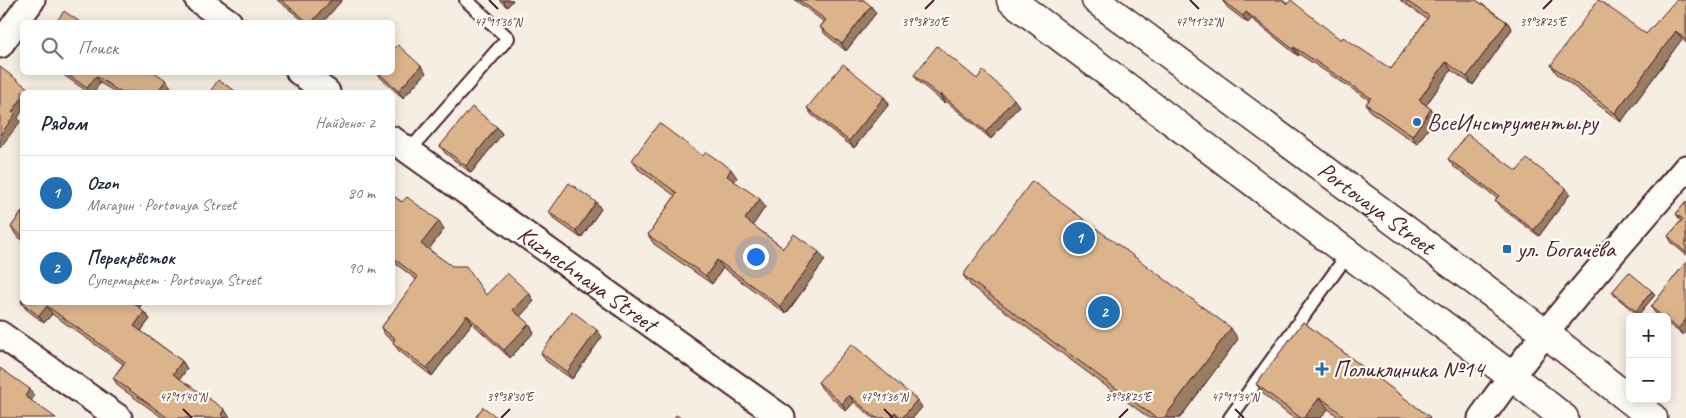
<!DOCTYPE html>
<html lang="ru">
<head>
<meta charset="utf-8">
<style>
	:root { --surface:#fff; --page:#f2f2f3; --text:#1f2937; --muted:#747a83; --line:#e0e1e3; --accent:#1f6fb2 }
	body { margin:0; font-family:Caveat,sans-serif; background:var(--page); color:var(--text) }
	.controls { position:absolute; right:15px; bottom:15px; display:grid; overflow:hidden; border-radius:8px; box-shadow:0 2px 12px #0003 }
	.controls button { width:45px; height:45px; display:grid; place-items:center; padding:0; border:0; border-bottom:1px solid var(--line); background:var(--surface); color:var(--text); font:25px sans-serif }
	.you { position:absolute; left:755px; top:256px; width:18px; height:18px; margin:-12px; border:4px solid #fff; border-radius:50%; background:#1a73e8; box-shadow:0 0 0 8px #1a73e833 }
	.badge { display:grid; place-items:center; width:32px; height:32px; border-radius:50%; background:var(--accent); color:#fff; font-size:16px; font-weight:700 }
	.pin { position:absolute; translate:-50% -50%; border:2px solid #fff; box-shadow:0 1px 5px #0006 }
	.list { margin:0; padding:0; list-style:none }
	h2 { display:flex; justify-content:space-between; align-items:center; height:65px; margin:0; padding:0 20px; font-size:21px }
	h2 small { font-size:16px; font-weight:400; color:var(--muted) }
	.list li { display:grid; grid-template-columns:32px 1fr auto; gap:15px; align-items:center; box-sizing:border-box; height:75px; padding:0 20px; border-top:1px solid var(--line) }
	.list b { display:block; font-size:19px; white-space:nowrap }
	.list p { margin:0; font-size:16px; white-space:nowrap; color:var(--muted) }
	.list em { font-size:16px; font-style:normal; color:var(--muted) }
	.icon { flex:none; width:28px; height:28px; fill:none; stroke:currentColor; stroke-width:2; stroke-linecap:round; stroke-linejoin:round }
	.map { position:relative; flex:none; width:1686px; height:418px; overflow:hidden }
	.search { position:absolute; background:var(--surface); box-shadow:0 2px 12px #0003; left:20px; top:20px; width:375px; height:55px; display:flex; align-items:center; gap:12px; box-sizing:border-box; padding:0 18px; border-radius:8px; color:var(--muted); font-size:19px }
	.panel { position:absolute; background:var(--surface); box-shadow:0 2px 12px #0003; left:20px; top:90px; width:375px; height:215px; border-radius:8px }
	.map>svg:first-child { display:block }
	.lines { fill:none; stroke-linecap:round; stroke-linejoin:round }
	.lane-casing { stroke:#4a1f2b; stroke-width:16 }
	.street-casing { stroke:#4a1f2b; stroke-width:29 }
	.primary-casing { stroke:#4a1f2b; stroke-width:31 }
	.lane { stroke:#fdfcf7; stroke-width:12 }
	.street { stroke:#fdfcf7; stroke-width:25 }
	.primary { stroke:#fdfcf7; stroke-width:28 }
	.wall { fill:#bd9b78; stroke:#4a1f2b }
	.shaded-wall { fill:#9a7e62; stroke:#4a1f2b }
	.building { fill:#dcb48c; stroke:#4a1f2b }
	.ticks { fill:none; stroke:#4a1f2b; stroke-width:2 }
	.poi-dot { fill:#1f6fb2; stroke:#fdfcf7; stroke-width:2 }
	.labels { text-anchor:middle; stroke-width:4.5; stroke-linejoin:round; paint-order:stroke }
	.poi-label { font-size:24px; fill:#4a1f2b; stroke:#fdfcf7; text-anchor:start }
	.street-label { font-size:24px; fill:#4a1f2b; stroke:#fdfcf7 }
	.ticks-label { font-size:12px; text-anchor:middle; fill:#4a1f2b; stroke:#fdfcf7; stroke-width:4.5; stroke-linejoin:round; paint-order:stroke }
</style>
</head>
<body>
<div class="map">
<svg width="1686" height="418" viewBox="0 0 1686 418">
	<rect width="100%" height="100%" fill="#f6eee2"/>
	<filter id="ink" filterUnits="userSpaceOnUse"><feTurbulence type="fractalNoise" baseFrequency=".02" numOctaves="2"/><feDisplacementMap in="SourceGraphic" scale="10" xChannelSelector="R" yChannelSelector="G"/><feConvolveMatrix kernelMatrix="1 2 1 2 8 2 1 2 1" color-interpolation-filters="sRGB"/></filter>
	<g filter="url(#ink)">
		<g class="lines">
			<defs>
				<path id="lane" d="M409,151L508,38L466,0
					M1230,418L1348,254"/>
				<g id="street">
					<path d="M198,0L229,22"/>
					<path d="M0,45L32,0"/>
					<path d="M299,72L327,92"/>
					<path id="s1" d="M392,139L782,418"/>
					<path d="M0,334L119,418"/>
					<path d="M1481,418C1543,330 1616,250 1686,168"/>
				</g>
				<g id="primary">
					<path d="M1011,0L1511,376L1564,418"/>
					<path id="s2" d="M1096,0L1545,333L1653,418"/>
				</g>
			</defs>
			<use href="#lane" class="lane-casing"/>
			<use href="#street" class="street-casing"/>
			<use href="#primary" class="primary-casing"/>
			<use href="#lane" class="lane"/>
			<use href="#street" class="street"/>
			<use href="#primary" class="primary"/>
		</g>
		<path class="wall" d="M277,0H342L323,22H305Z
			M499,0H513L507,7Z
			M795,0H864L876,13L846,51L825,34L820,27L824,22Z
			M1222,0H1282L1341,40L1391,69L1427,19L1400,0H1476L1507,22L1512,29L1473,85L1451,70L1426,105L1431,109L1436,117L1417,144L1371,112L1366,104L1369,100L1299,54L1298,56L1252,19L1248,23L1228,8Z
			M1686,0V43L1682,39L1621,122L1557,74L1551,65L1646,34Z
			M59,72H154L171,87L167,92H115L100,83L94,92H88Z
			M377,72H392L426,73L403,98L380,77Z
			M914,75L977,79L1019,106L991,139L946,101L944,103L919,82Z
			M884,97L889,104L854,148L812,115L807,108Z
			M497,127L502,134L471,173L445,153L440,146Z
			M703,156L737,178L734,181L765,207L753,225L783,248L825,260L786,314L723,268L712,284L654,244L648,235L675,196L638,169L632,160Z
			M1448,159L1517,171L1570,194L1539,236L1500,207L1495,200L1497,198L1453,166Z
			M392,195L402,202L439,221L444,229L429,249L486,295L529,293L534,301L520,316L534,332L510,358L472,323L432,376L399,351L393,343L394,341L386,336L381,328L417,280L392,261Z
			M1686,202V255L1672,243L1668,236L1681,221L1676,214Z
			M601,209L581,238L554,219L549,212Z
			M22,212V240L16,235L11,227Z
			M1686,262L1683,335L1667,323V317H1660L1655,313L1651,307Z
			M963,275L1238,339L1180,418H1149L971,286Z
			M1652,291L1655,295L1638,315L1615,296L1612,292Z
			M21,302H143L139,308L144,312L150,319L141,331L182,361L187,369L180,379L230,417L229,418H163L118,386L113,378L123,364L52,314L44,323L26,309Z
			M1303,322L1430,418H1340L1328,409L1321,418H1293L1265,396L1256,384Z
			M602,337L572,379L546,361L541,353Z
			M818,382L922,407L913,418H873L854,402L846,411L822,389Z"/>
		<path class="shaded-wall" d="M331,0H342L323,22H312Z
			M503,0H513L507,7Z
			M871,6L876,13L846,51L842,44Z
			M1246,12L1252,19L1248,23L1243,16Z
			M1507,22L1512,29L1473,85L1467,77Z
			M1676,31L1682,39L1621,122L1615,113Z
			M1294,47L1299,54L1298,56L1293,49Z
			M1446,62L1451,70L1424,108L1419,100Z
			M421,66L426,73L403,98L398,91Z
			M96,76L100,83L94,92H90L87,88Z
			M166,80L171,87L167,92H157Z
			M941,94L946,101L944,103L940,96Z
			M884,97L889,104L854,148L849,141Z
			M22,98V111L18,118L20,122L0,148V135L12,112Z
			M1014,99L1019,106L991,139L986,132Z
			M1431,109L1436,117L1417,144L1412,136Z
			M497,127L502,134L471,173L466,166Z
			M731,169L737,178L732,184L727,176Z
			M1566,188L1570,194L1539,236L1534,230Z
			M760,199L765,207L751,228L745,219Z
			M596,202L601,209L581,238L576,231Z
			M439,221L444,229L427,252L421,244Z
			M819,252L825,260L786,314L780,306Z
			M717,260L723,268L712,284L706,276Z
			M1652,291L1655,295L1638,315L1636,311Z
			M529,293L534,301L519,318L513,310Z
			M133,302H143L138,310Z
			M47,306L52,314L44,323L39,316Z
			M144,312L150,319L139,333L134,326Z
			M467,315L472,323L432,376L427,368Z
			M1686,319V332L1683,335L1678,329Z
			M529,324L534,332L510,358L504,350Z
			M1231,328L1238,339L1180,418H1164Z
			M597,330L602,337L572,379L567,372Z
			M182,361L187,369L178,381L173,374Z
			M30,389L34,396L30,403L25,396Z
			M849,395L854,402L846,411L842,404Z
			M1320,397L1328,409L1321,418H1304Z
			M917,400L922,407L913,418H902Z
			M224,409L230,417L229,418H223L221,415Z
			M895,412L899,418H891Z"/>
		<path class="building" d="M281,0H331L312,22H308Z
			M799,0H864L871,6L842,44L820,27L826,20Z
			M1224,0H1282L1287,4L1291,0L1341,40L1343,37L1391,69L1429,16L1405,0H1476L1507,22L1467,77L1446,62L1419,100L1431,109L1412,136L1366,104L1371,98L1294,47L1293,49L1246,12L1243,16L1223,1Z
			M1598,0H1599L1646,34L1676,0H1686V40L1676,31L1615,113L1551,65Z
			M64,11L80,22H56Z
			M398,45L421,66L398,91L378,72H392V51Z
			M937,46L977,79L983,71L1014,99L986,132L941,94L940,96L914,75Z
			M843,64L884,97L849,141L807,108Z
			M0,67L29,89L26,92H22V98L12,112L15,115L0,135Z
			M64,72H154L166,80L157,92H120L96,76L87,88Z
			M218,80L237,92H210Z
			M472,107L497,127L466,166L440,146Z
			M659,123L703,156L706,152L731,169L727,176L760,199L745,219L783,248L794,234L819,252L780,306L717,260L706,276L648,235L677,193L632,160Z
			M1467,134L1517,171L1527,159L1566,188L1534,230L1495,200L1499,196L1448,159Z
			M1032,181L1231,328L1164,418H1156L963,275Z
			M569,183L596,202L576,231L549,212Z
			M392,195L402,202L407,197L439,221L421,244L452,266H466L486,295L507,273L529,293L513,310L529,324L504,350L467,315L427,368L393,343L395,338L381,328L418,277L392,257Z
			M1686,202V253L1668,236L1683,219L1676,214Z
			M22,212V236L11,227Z
			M1686,262V319L1678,329L1667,320V317H1663L1651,307Z
			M1629,272L1652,291L1636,311L1612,292Z
			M22,299V302H133L144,312L134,326L182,361L173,374L224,409L221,415L225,418H168L113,378L125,362L47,306L39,316L21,302Z
			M572,311L597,330L567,372L541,353Z
			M1303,322L1430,417L1429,418H1347L1320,397L1304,418H1301L1256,384Z
			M852,344L917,400L902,418L895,412L891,418H876L849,395L842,404L818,382Z
			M0,368L30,389L25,396L56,418H0Z
			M483,407L498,418H475Z
			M676,415L681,418H674Z"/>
	</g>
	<path class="ticks" d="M489,0L498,9M1190,0L1199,9M925,9L934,0M1543,9L1552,0M183,409L192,418M884,409L893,418M1235,409L1244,418M501,418L510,409M1119,418L1128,409"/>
	<g class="poi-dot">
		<circle cx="1417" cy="122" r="5"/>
		<rect x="1502" y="244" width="10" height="10" rx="2.5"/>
		<path d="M1319.5 361.5h5v5h5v5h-5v5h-5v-5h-5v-5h5z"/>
	</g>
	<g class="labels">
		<g class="poi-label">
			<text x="1427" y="130">ВсеИнструменты.ру</text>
			<text x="1517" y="257">ул. Богачёва</text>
			<text x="1333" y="377">Поликлиника №14</text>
		</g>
		<g class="street-label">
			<text dy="8" stroke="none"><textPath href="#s2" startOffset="349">Portovaya Street</textPath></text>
			<text dy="8" stroke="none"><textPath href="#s1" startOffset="240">Kuznechnaya Street</textPath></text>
		</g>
	</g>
	<g class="ticks-label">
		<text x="925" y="26">39°38'30"E</text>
		<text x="1543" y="26">39°38'25"E</text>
		<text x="498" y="26">47°11'36"N</text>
		<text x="1199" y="26">47°11'32"N</text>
		<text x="183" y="401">47°11'40"N</text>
		<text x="884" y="401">47°11'36"N</text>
		<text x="1235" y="401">47°11'34"N</text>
		<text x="510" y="401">39°38'30"E</text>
		<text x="1128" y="401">39°38'25"E</text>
	</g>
</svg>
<div class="controls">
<button>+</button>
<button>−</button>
</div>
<div class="you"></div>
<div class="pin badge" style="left:1079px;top:238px">1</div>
<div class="pin badge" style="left:1104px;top:312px">2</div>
<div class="search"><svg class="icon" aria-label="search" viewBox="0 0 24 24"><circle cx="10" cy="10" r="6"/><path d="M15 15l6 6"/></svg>Поиск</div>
<section class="panel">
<h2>Рядом<small>Найдено: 2</small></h2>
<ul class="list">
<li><span class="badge">1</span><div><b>Ozon</b><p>Магазин · Portovaya Street</p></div><em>80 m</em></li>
<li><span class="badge">2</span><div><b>Перекрёсток</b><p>Супермаркет · Portovaya Street</p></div><em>90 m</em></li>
</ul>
</section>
</div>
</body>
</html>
